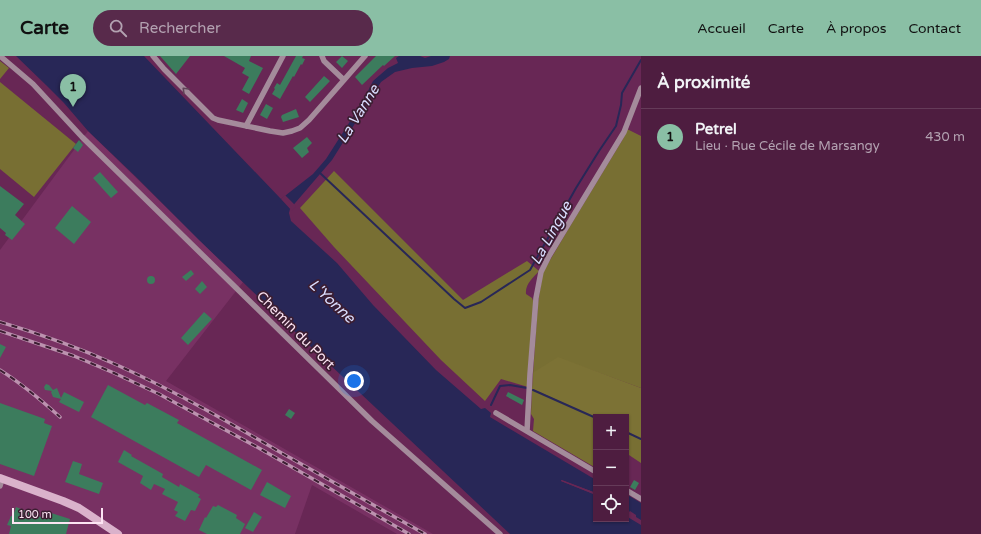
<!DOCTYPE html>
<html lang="fr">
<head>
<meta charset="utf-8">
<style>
	:root { --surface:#4e1d40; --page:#582a4b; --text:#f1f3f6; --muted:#b3a2b1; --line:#653b59; --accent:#8abfa5 }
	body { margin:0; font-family:"Varela Round",sans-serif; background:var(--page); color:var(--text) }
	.controls { position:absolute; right:12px; bottom:12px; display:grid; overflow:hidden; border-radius:0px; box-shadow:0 1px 3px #0004 }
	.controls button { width:36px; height:36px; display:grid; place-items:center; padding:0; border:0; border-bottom:1px solid var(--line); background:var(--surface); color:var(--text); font:20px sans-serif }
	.scale { position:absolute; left:12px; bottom:10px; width:91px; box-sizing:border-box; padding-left:4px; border:2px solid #fce4f3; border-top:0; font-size:11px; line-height:14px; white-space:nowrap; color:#fce4f3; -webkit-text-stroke:3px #3c1e32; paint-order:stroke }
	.you { position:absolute; left:354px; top:325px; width:14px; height:14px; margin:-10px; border:3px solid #fff; border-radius:50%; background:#1a73e8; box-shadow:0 0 0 6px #1a73e833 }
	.badge { display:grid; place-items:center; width:26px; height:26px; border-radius:50%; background:var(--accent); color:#111; font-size:13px; font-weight:700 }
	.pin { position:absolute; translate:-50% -33px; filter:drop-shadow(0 1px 2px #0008) }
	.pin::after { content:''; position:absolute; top:21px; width:14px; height:12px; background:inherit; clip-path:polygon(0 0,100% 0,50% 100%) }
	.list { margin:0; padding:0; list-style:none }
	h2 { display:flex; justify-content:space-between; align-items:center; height:52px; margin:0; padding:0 16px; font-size:17px }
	h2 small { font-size:13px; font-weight:400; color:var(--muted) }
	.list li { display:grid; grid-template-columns:26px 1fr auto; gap:12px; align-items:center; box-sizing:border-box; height:56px; padding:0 16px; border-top:1px solid var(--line) }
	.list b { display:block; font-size:15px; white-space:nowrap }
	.list p { margin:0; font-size:13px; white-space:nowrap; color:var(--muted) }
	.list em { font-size:13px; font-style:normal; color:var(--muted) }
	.icon { flex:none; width:22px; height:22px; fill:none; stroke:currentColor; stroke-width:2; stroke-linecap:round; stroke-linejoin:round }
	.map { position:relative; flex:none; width:641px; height:478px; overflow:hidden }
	header { display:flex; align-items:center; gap:24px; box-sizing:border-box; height:56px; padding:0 20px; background:var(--accent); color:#111 }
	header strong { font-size:19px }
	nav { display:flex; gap:22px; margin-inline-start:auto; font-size:14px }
	.search { width:280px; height:36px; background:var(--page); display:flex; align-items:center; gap:10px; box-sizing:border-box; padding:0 14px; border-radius:22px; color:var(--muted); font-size:15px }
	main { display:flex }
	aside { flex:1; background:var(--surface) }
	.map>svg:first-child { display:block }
	.built { fill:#783163 }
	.green { fill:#786f33 }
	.forest { fill:#7c7235 }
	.water { fill:#282757 }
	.pier { fill:#682755 }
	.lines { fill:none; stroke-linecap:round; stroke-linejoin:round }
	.stream { stroke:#282757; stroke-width:2 }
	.building { fill:#3c7c5d }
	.street { stroke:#a48b9b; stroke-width:5.5 }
	.secondary { stroke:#dab2cb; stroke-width:8 }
	.rail-casing { stroke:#bc92af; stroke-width:3.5 }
	.rail { stroke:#3c1e32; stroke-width:2; stroke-dasharray:6; stroke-linecap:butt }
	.oneway { stroke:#604457 }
	.labels { text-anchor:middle; stroke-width:3.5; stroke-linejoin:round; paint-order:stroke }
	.street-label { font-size:14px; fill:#fce4f3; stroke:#3c1e32 }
	.water-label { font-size:15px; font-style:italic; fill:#d9ddfe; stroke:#3c1e32 }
</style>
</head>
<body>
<header>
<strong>Carte</strong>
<div class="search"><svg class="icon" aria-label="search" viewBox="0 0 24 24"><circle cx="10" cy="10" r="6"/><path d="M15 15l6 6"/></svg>Rechercher</div>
<nav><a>Accueil</a><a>Carte</a><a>À propos</a><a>Contact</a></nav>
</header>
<main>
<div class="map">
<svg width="641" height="478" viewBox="0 0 641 478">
	<rect width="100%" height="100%" fill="#682755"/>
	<path class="built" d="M88,75L243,226L166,325L433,478H397L312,429L295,478H0V194Z"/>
	<path class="green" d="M0,5L9,12L0,23Z
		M0,26L76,88L34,141L0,113Z
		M627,73L641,80V332L558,302L533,333L596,362V412L533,375L534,363L531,358L532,332L538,247L543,216L572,167L623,83Z
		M334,115L463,244L527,205L539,215C533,222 525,228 526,238L532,242L534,247L528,331L501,323L485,345L441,304L334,191L300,152Z
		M626,375L641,382V407L626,397Z"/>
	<path class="forest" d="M558,301L641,332V382L626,375V361L596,362L533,333L534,316Z"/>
	<path class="water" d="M16,0H144L281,143L313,118L326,103L363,45L373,25L388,12L398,7L396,2L399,0H420L425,2L431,0H450L449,3L444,6L432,10L412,12L395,16L381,26L332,104L290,153L289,157L291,165L337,207L373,249L436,314L481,353L485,352L491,357L490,361L596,424V437L562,424L561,425L596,439V463H626V460L641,469V478H510L276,258L199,184L135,120L88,75L64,47L46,29Z
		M626,438L641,447V464L636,461V459L630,455L629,456L626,455Z"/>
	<path class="pier" d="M285,139L296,150L292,155L281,143Z
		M561,424L596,437V439L561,425Z"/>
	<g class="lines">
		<path class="stream" d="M320,117L454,243L465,252L481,246L530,214L576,132L599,95L616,70L621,49L622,37L641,4
			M533,334L596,362
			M491,349L500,330L510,329L527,332
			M626,376L641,383"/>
	</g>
	<path class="building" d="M160,0H190L176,18Z
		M224,0H251L249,5L263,12L249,38L242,34L249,21L242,17L245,12Z
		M296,0H303L302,2L305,3L302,9L301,8L294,21L293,20L280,43L272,38L275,33L274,32L277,27L280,29Z
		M342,0L348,5L342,12L336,6Z
		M376,0H395L384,10L383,9L362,29L355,21Z
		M324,20L330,25L310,46L305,41Z
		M242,43L248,47L243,57L236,54Z
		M266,48L273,52L267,63L260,59Z
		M296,53L299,61L283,66L281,61L282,59Z
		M307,81L312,87L307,92L309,96L302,102L293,92Z
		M79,84L83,89L78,96L73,92Z
		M100,116L118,136L111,142L93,122Z
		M0,130L24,148L15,159L25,168L12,184L5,179L6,177L0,172Z
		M72,150L91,166L74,188L55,172Z
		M191,214L194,218L186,225L182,221Z
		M147 224a4 4 0 1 1 8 0a4 4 0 1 1-8 0Z
		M202,225L207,231L200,238L195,233Z
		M204,256L212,263L188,289L181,282Z
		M0,288L6,291L0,302Z
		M46,328L49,329L53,334L57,332L61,342L64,336L84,346L79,356L59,346L61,343L53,341L51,336L52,335L45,334L44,331Z
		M108,329L145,349L147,347L179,364L177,367L262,414L251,434L206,409L199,421L91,361Z
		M508,336L524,344L522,349L506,340Z
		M0,347L45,363L44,367L52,370L34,420L0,408Z
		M289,353L295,357L291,363L285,359Z
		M124,394L132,399L131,400L163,418L162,421L179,431L180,428L200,439L198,441L201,443L195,455L191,454L185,465L175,460L178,456L174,454L178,446L162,438L165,433L154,428L151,434L140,427L143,420L118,406Z
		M73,405L82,408L79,418L103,427L99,438L65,426Z
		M634,424L639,427L635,434L630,431Z
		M267,426L291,440L285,452L260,439Z
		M218,449L237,459L236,462L245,468L240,478H207L199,474L205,461L206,462L213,450L216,451Z
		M16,451L46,463L48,456L70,463L66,478H9L11,470L7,469L11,460H13Z
		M254,456L262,461L253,476L245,472Z"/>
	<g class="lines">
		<path class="street" d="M0,0L33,28L82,81L372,365L500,478
			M153,0L164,13L213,62L218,64L270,75L283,77L292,75L300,72L309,64L365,0
			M322,0L324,5L344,24
			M246,70L283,0
			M496,357L596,416
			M527,375L530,318L536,242L541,216L549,200L624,76L641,32
			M0,430L2,423
			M626,434L641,443"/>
		<path class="secondary" d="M0,422L63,445L79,452L118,478"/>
		<defs>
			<path id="rail" d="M0,266C40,278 79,292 117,309C175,335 230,367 285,399C332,425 378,452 425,478
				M0,275L74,300L114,317L159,338L257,391L409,478
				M0,314C22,328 41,344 60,361"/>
		</defs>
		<use href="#rail" class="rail-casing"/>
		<use href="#rail" class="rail"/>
	</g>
	<defs><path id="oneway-chevron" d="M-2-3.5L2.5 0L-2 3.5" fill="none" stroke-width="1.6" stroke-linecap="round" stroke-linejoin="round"/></defs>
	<use class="oneway" href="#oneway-chevron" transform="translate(185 34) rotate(-135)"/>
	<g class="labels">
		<g class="street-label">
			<text transform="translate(296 274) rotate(45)" y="5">Chemin du Port</text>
		</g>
		<g class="water-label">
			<text transform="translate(358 58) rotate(-58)" y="5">La Vanne</text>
			<text transform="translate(551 177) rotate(-61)" y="5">La Lingue</text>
			<text transform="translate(332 245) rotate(43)" y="5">L'Yonne</text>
		</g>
	</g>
</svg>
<div class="controls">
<button>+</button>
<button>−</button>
<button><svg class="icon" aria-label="locate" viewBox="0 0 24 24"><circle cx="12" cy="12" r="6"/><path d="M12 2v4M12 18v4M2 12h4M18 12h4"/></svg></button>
</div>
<div class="scale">100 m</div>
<div class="you"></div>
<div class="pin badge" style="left:73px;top:51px">1</div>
</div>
<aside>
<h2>À proximité<small></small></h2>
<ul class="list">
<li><span class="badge">1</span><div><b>Petrel</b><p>Lieu · Rue Cécile de Marsangy</p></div><em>430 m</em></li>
</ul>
</aside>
</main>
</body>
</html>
